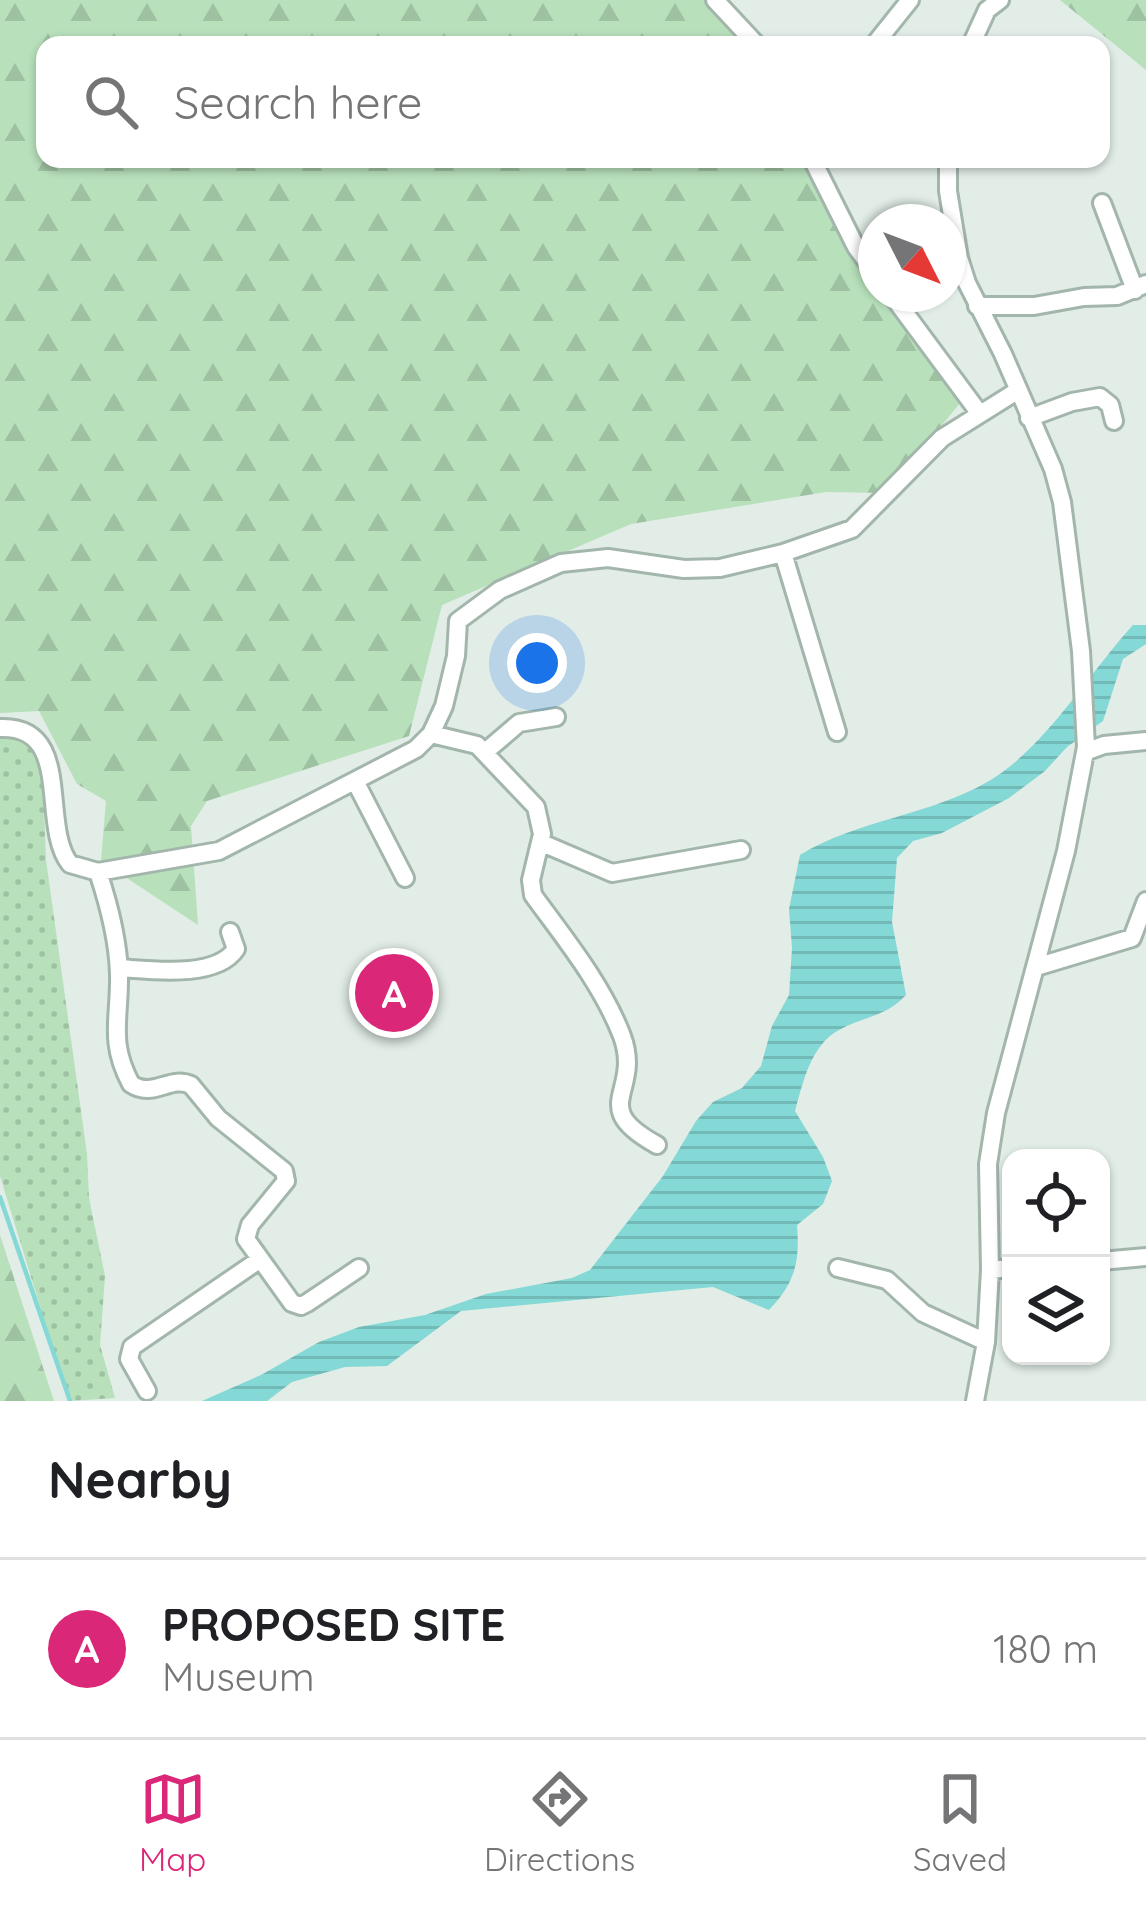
<!DOCTYPE html>
<html lang="en">
<head>
<meta charset="utf-8">
<style>
	:root { --surface:#fff; --page:#f6f6f6; --text:#202124; --muted:#757577; --line:#e0e0e0; --accent:#db2777 }
	body { margin:0; font-family:Quicksand,sans-serif; background:var(--page); color:var(--text) }
	.controls { position:absolute; right:36px; bottom:36px; display:grid; overflow:hidden; border-radius:24px; box-shadow:0 3px 9px #0004 }
	.controls button { width:108px; height:108px; display:grid; place-items:center; padding:0; border:0; border-bottom:3px solid var(--line); background:var(--surface); color:var(--text); font:60px sans-serif }
	.compass { position:absolute; left:858px; top:204px; width:108px; height:108px; border-radius:50%; background:var(--surface); box-shadow:0 3px 9px #0004; rotate:132deg }
	.you { position:absolute; left:537px; top:663px; width:42px; height:42px; margin:-30px; border:9px solid #fff; border-radius:50%; background:#1a73e8; box-shadow:0 0 0 18px #1a73e833 }
	.badge { display:grid; place-items:center; width:78px; height:78px; border-radius:50%; background:var(--accent); color:#fff; font-size:39px; font-weight:700 }
	.pin { position:absolute; translate:-50% -50%; border:6px solid #fff; box-shadow:0 3px 12px #0006 }
	.list { margin:0; padding:0; list-style:none }
	h2 { display:flex; justify-content:space-between; align-items:center; height:156px; margin:0; padding:0 48px; font-size:51px }
	h2 small { font-size:39px; font-weight:400; color:var(--muted) }
	.list li { display:grid; grid-template-columns:78px 1fr auto; gap:36px; align-items:center; box-sizing:border-box; height:180px; padding:0 48px; border-top:3px solid var(--line) }
	.list b { display:block; font-size:45px; white-space:nowrap }
	.list p { margin:0; font-size:39px; white-space:nowrap; color:var(--muted) }
	.list em { font-size:39px; font-style:normal; color:var(--muted) }
	.icon { flex:none; width:66px; height:66px; fill:none; stroke:currentColor; stroke-width:2; stroke-linecap:round; stroke-linejoin:round }
	.map { position:relative; flex:none; width:1146px; height:1401px; overflow:hidden }
	.search { position:absolute; background:var(--surface); box-shadow:0 3px 9px #0004; left:36px; right:36px; top:36px; height:132px; display:flex; align-items:center; gap:30px; box-sizing:border-box; padding:0 42px; border-radius:24px; color:var(--muted); font-size:45px }
	.sheet { height:336px; background:var(--surface) }
	nav { display:flex; justify-content:space-around; align-items:center; box-sizing:border-box; height:168px; border-top:3px solid var(--line); background:var(--surface); font-size:33px; color:var(--muted) }
	nav a { display:grid; justify-items:center; gap:6px }
	nav .on { color:var(--accent) }
	.map>svg:first-child { display:block }
	.grass { fill:url(#grass-dots) }
	.forest { fill:url(#forest-firs) }
	.water { fill:url(#water-rules) }
	.lines { fill:none; stroke-linecap:round; stroke-linejoin:round }
	.stream { stroke:#84d8d5; stroke-width:4.5 }
	.minor-casing { stroke:#a3b6ac; stroke-width:22 }
	.minor { stroke:#fff; stroke-width:16 }
</style>
</head>
<body>
<div class="map">
<svg width="1146" height="1401" viewBox="0 0 1146 1401">
	<defs>
		<pattern id="grass-dots" width="8" height="8" patternUnits="userSpaceOnUse" patternTransform="scale(3)"><rect width="8" height="8" fill="#b8e0bb"/><path d="M2 2h.1M6 6h.1" fill="none" stroke="#9ec1a1" stroke-width="1.8" stroke-linecap="round"/></pattern>
		<pattern id="forest-firs" width="22" height="20" patternUnits="userSpaceOnUse" patternTransform="scale(3)"><rect width="22" height="20" fill="#b8e0bb"/><path d="M5 1l3.5 6h-7zM16 11l3.5 6h-7z" fill="#9ec1a1"/></pattern>
		<pattern id="water-rules" width="6" height="5" patternUnits="userSpaceOnUse" patternTransform="scale(3)"><rect width="6" height="5" fill="#84d8d5"/><path d="M0 2.5h6" fill="none" stroke="#72bab7"/></pattern>
	</defs>
	<rect width="100%" height="100%" fill="#e1ede6"/>
	<path class="grass" d="M41,732L46,860L87,1154L89,1198L105,1276L100,1345L115,1398L69,1401L0,1176V739Z"/>
	<path class="forest" d="M0,0H718L745,45H45V159H813L876,263V294H894L960,403L887,493L826,492L631,524L442,605L409,736L207,801L191,826L198,925L101,861L106,801L77,784L39,711L0,713Z
		M1060,0H1146V70Z
		M0,1235L54,1401H0Z"/>
	<path class="water" d="M1133,625H1146V644L1123,659L1103,721L1067,747L1045,771L1009,798L942,833L913,841L897,858L892,922L906,995C886,1017 864,1016 839,1030C811,1045 803,1082 795,1111L823,1157L832,1181L823,1204L797,1225C800,1262 795,1283 769,1310L713,1287L461,1311L387,1366L345,1367L292,1382L267,1401H202L261,1375L319,1342L359,1327L425,1315L486,1294L572,1278L590,1270L663,1176L696,1121L713,1102L742,1088L761,1066L772,1026L789,995L792,948L789,909L800,855C859,819 929,816 989,781C1045,748 1089,673 1133,625Z"/>
	<g class="lines">
		<path class="stream" d="M0,1197L70,1401"/>
		<defs>
			<path id="minor" d="M715,0L757,45
				M874,45L910,0
				M971,45L987,10L1000,0
				M812,159L856,247L876,274
				M948,159V191L959,258L967,283L1003,354L1053,469L1062,502L1081,651L1086,747L1066,851L996,1113L988,1164L990,1270L986,1342L975,1401
				M1102,203L1135,290
				M891,294L980,414
				M977,306H1034L1084,297L1117,296L1146,284
				M1029,418L1072,402L1100,397L1110,405L1114,421
				M783,553L837,732
				M0,728C75,725 39,825 70,864L98,872L219,851L416,749L431,734L444,706L456,656L458,621L500,590L561,563L608,558L684,569L720,568L783,553L852,529L942,438L1017,391
				M431,734L477,745L536,807L542,834L531,880L533,895C565,939 602,984 622,1036C643,1093 586,1106 657,1145
				M485,752L519,723L556,717
				M1085,752L1104,745L1146,741
				M355,781L405,878
				M542,843L612,873L741,850
				M98,872C109,905 118,940 119,974C120,1019 108,1041 131,1084C153,1099 170,1075 191,1085L218,1118L284,1171L286,1181L250,1225L246,1239L292,1303L301,1306L307,1303L359,1268
				M1036,967L1132,938L1146,901
				M119,968C151,970 216,979 236,949L230,932
				M1101,1261L1146,1257
				M838,1268L887,1280L923,1313L986,1342
				M990,1270L1011,1268
				M147,1391L129,1359L132,1347L259,1260"/>
		</defs>
		<use href="#minor" class="minor-casing"/>
		<use href="#minor" class="minor"/>
	</g>
</svg>
<div class="controls">
<button><svg class="icon" aria-label="locate" viewBox="0 0 24 24"><circle cx="12" cy="12" r="6"/><path d="M12 2v4M12 18v4M2 12h4M18 12h4"/></svg></button>
<button><svg class="icon" aria-label="layers" viewBox="0 0 24 24"><path d="M12 4l9 5-9 5-9-5zM3 14l9 5 9-5"/></svg></button>
</div>
<svg class="compass" viewBox="-18 -18 36 36"><path d="M0-13l5 13h-10z" fill="#e53935"/><path d="M0 13l5-13h-10z" fill="#757577"/></svg>
<div class="you"></div>
<div class="pin badge" style="left:394px;top:993px">A</div>
<div class="search"><svg class="icon" aria-label="search" viewBox="0 0 24 24"><circle cx="10" cy="10" r="6"/><path d="M15 15l6 6"/></svg>Search here</div>
</div>
<section class="sheet">
<h2>Nearby<small></small></h2>
<ul class="list">
<li><span class="badge">A</span><div><b>PROPOSED SITE</b><p>Museum</p></div><em>180 m</em></li>
</ul>
</section>
<nav>
<a class="on"><svg class="icon" aria-label="map" viewBox="0 0 24 24"><path d="M3 6l6-2 6 2 6-2v14l-6 2-6-2-6 2zM9 4v14M15 6v14"/></svg>Map</a>
<a><svg class="icon" aria-label="directions" viewBox="0 0 24 24"><path d="M12 3l9 9-9 9-9-9zM9 14v-3h6M13 9l2 2-2 2"/></svg>Directions</a>
<a><svg class="icon" aria-label="saved" viewBox="0 0 24 24"><path d="M7 4h10v16l-5-4-5 4z"/></svg>Saved</a>
</nav>
</body>
</html>
